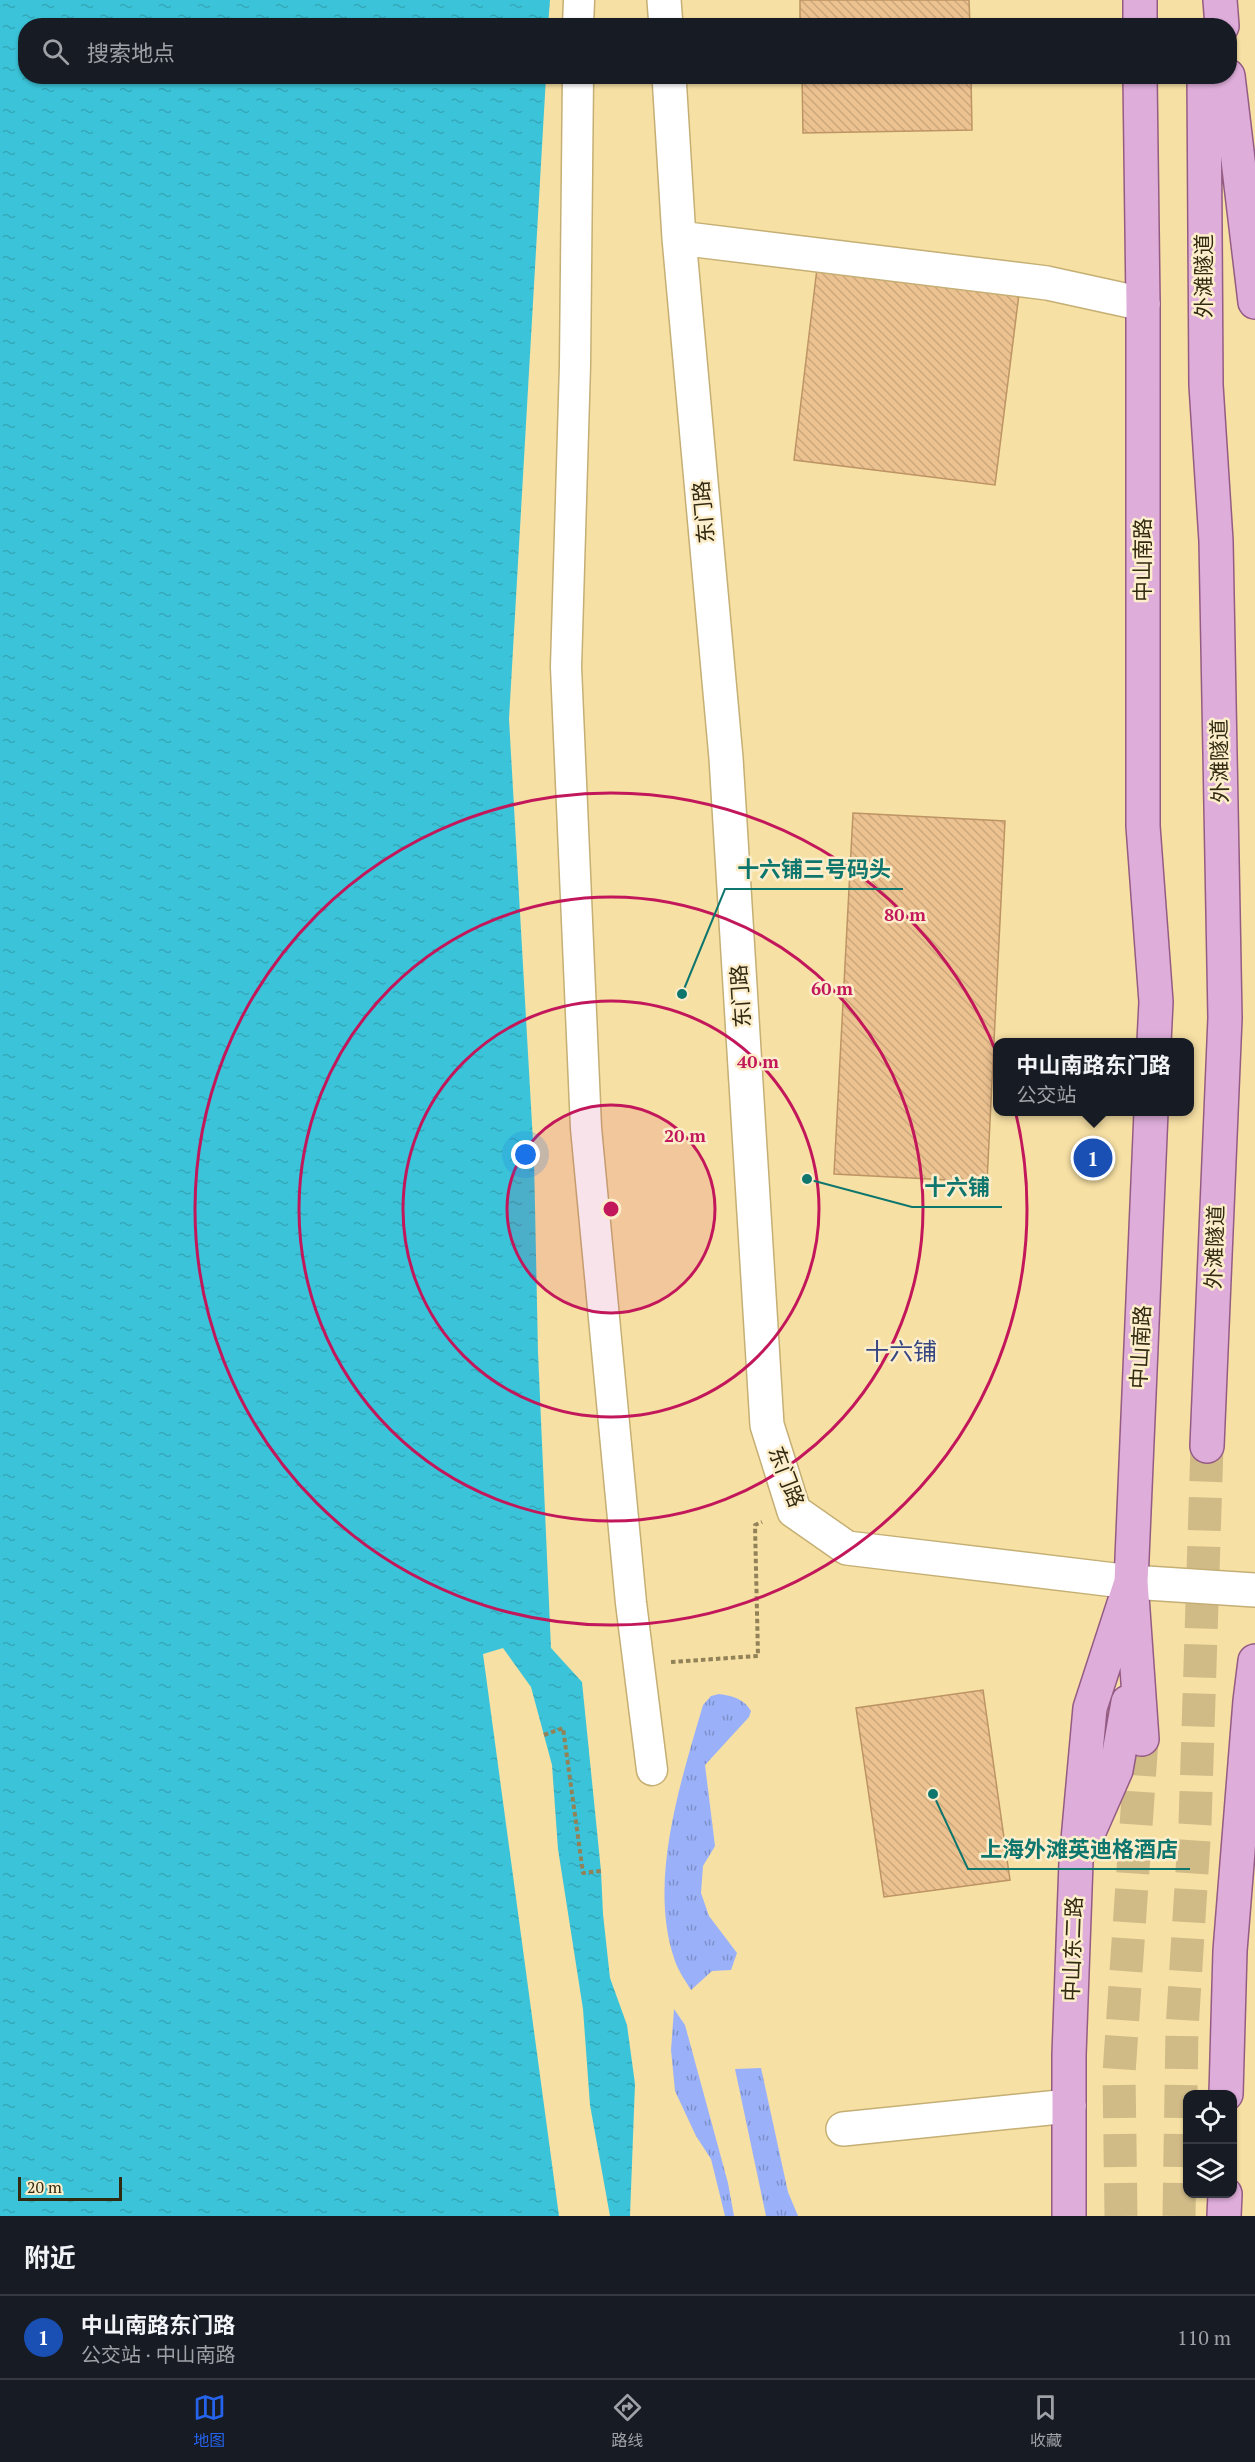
<!DOCTYPE html>
<html lang="zh">
<head>
<meta charset="utf-8">
<style>
	:root { --surface:#171b24; --page:#242831; --text:#f1f3f6; --muted:#9ea1a6; --line:#363941; --accent:#2563eb }
	body { margin:0; font-family:"PT Serif","Noto Sans SC",serif; background:var(--page); color:var(--text) }
	.controls { position:absolute; right:18px; bottom:18px; display:grid; overflow:hidden; border-radius:12px; box-shadow:0 2px 4px #0004 }
	.controls button { width:54px; height:54px; display:grid; place-items:center; padding:0; border:0; border-bottom:2px solid var(--line); background:var(--surface); color:var(--text); font:30px sans-serif }
	.scale { position:absolute; left:18px; bottom:15px; width:104px; box-sizing:border-box; padding-left:6px; border:3px solid #322911; border-top:0; font-size:16px; line-height:21px; white-space:nowrap; color:#322911; -webkit-text-stroke:4px #fceecb; paint-order:stroke }
	.you { position:absolute; left:526px; top:1155px; width:21px; height:21px; margin:-15px; border:4px solid #fff; border-radius:50%; background:#1a73e8; box-shadow:0 0 0 9px #1a73e833 }
	.badge { display:grid; place-items:center; width:39px; height:39px; border-radius:50%; background:var(--accent); color:#fff; font-size:20px; font-weight:700 }
	.pin { position:absolute; translate:-50% -50%; border:3px solid #fff; box-shadow:0 2px 6px #0006 }
	.popup { position:absolute; left:993px; top:1038px; width:201px; height:78px; box-sizing:border-box; display:grid; place-content:center; border-radius:12px; background:var(--surface); filter:drop-shadow(0 2px 4px #0005); font-size:20px; white-space:nowrap; color:var(--muted) }
	.popup b { font-size:22px; color:var(--text) }
	.popup::after { content:''; position:absolute; left:50%; top:100%; margin-left:-12px; border:12px solid transparent; border-top-color:var(--surface) }
	.list { margin:0; padding:0; list-style:none }
	h2 { display:flex; justify-content:space-between; align-items:center; height:78px; margin:0; padding:0 24px; font-size:26px }
	h2 small { font-size:20px; font-weight:400; color:var(--muted) }
	.list li { display:grid; grid-template-columns:39px 1fr auto; gap:18px; align-items:center; box-sizing:border-box; height:84px; padding:0 24px; border-top:2px solid var(--line) }
	.list b { display:block; font-size:22px; white-space:nowrap }
	.list p { margin:0; font-size:20px; white-space:nowrap; color:var(--muted) }
	.list em { font-size:20px; font-style:normal; color:var(--muted) }
	.icon { flex:none; width:33px; height:33px; fill:none; stroke:currentColor; stroke-width:2; stroke-linecap:round; stroke-linejoin:round }
	.map { position:relative; flex:none; width:1255px; height:2216px; overflow:hidden }
	.search { position:absolute; background:var(--surface); box-shadow:0 2px 4px #0004; left:18px; right:18px; top:18px; height:66px; display:flex; align-items:center; gap:15px; box-sizing:border-box; padding:0 21px; border-radius:24px; color:var(--muted); font-size:22px }
	.sheet { height:162px; background:var(--surface) }
	nav { display:flex; justify-content:space-around; align-items:center; box-sizing:border-box; height:84px; border-top:2px solid var(--line); background:var(--surface); font-size:16px; color:var(--muted) }
	nav a { display:grid; justify-items:center; gap:3px }
	nav .on { color:var(--accent) }
	.map>svg:first-child { display:block }
	.grass { fill:url(#grass-tufts) }
	.water { fill:url(#water-ripples) }
	.pier { fill:#f7e0a4 }
	.building { fill:url(#building-back-hatch); stroke:#bd9464; stroke-width:1.5 }
	.lines { fill:none; stroke-linecap:round; stroke-linejoin:round }
	.primary-tunnel { stroke:#d0bb87; stroke-width:33; stroke-dasharray:33 16; stroke-linecap:butt }
	.pedestrian-casing { stroke:#c5af74; stroke-width:33 }
	.minor-casing { stroke:#c5af74; stroke-width:36 }
	.tertiary-casing { stroke:#c5af74; stroke-width:36 }
	.primary-casing { stroke:#945c83; stroke-width:36 }
	.path { stroke:#928258; stroke-width:4; stroke-dasharray:4.5 3; stroke-linecap:butt }
	.pedestrian { stroke:#fff; stroke-width:30 }
	.minor { stroke:#fff; stroke-width:33 }
	.tertiary { stroke:#fff; stroke-width:33 }
	.primary { stroke:#deadda; stroke-width:33 }
	.ring { fill:none; stroke:#c2185b; stroke-width:3 }
	.labels { text-anchor:middle; stroke-width:5; stroke-linejoin:round; paint-order:stroke }
	.street-label { font-size:21px; fill:#322911; stroke:#fceecb }
	.quarter-label { font-size:24px; fill:#364681; stroke:#fceecb }
	.centre { fill:#c2185b; stroke:#fceecb; stroke-width:3 }
	.ring-label { font-size:18px; text-anchor:middle; font-weight:bold; fill:#c2185b; stroke:#fceecb; stroke-width:5; stroke-linejoin:round; paint-order:stroke }
	.leader { fill:none; stroke:#0f766e; stroke-width:2 }
	.callout-dot { fill:#0f766e; stroke:#fceecb; stroke-width:2 }
	.callout-label { font-size:22px; text-anchor:middle; font-weight:bold; fill:#0f766e; stroke:#fceecb; stroke-width:5; stroke-linejoin:round; paint-order:stroke }
</style>
</head>
<body>
<div class="map">
<svg width="1255" height="2216" viewBox="0 0 1255 2216">
	<defs>
		<pattern id="grass-tufts" width="24" height="20" patternUnits="userSpaceOnUse" patternTransform="scale(1.5)"><rect width="24" height="20" fill="#9ab1fa"/><path d="M3 7l-1-3M5 7V3M7 7l1-3M15 17l-1-3M17 17v-4M19 17l1-3" fill="none" stroke="#7e90c9"/></pattern>
		<pattern id="water-ripples" width="26" height="14" patternUnits="userSpaceOnUse" patternTransform="scale(1.5)"><rect width="26" height="14" fill="#3bc4d9"/><path d="M2 4q2-2 4 0t4 0M15 11q2-2 4 0t4 0" fill="none" stroke="#34a8b9"/></pattern>
		<pattern id="building-back-hatch" width="6" height="6" patternUnits="userSpaceOnUse" patternTransform="scale(1.5)"><rect width="6" height="6" fill="#edc291"/><path d="M-1 5l2 2M0 0l6 6M5-1l2 2" fill="none" stroke="#cca77c"/></pattern>
	</defs>
	<rect width="100%" height="100%" fill="#f7e0a4"/>
	<path class="grass" d="M719,1694C733,1696 744,1699 751,1711L749,1717L705,1765L715,1846L703,1866L701,1893L709,1916L737,1953L731,1970L712,1971L691,1990C685,1980 677,1969 674,1958C648,1880 681,1781 703,1705L711,1696Z
		M674,2009L685,2025L728,2183L734,2216H725L711,2159L696,2136L675,2091L671,2050Z
		M761,2068L788,2192L798,2216H766L735,2069Z"/>
	<path class="water" d="M0,0H550L548,26H26V76L546,77L509,719L534,1159L538,1352L551,1648L582,1682L601,1871L603,1914L610,1978L627,2025L635,2084L630,2216H0Z"/>
	<path class="pier" d="M503,1648L531,1687L552,1765L558,1849L583,2009L590,2105L610,2216H559L483,1654Z"/>
	<path class="building" d="M800,0H969L970,26H800Z
		M802,76H971L972,130L803,133Z
		M818,260L1020,286L995,485L794,460Z
		M853,813L1005,821L987,1182L834,1174Z
		M983,1690L1010,1880L884,1897L856,1708Z"/>
	<g class="lines">
		<path class="primary-tunnel" d="M1121,2216L1119,2073L1142,1739
			M1179,2216L1182,2029L1195,1824L1207,1446"/>
		<defs>
			<path id="pedestrian" d="M578,26L579,0
				M578,76L575,365L566,667L586,1128L631,1603L652,1770"/>
			<path id="minor" d="M664,0L666,26
				M669,76L679,238L726,758L767,1425L794,1511L847,1548L1131,1582
				M679,238L1047,283L1143,304
				M843,2129L1069,2106"/>
			<path id="tertiary" d="M1131,1582L1255,1590"/>
			<path id="primary" d="M1140,0V26
				M1220,0L1222,26
				M1140,76L1143,304V826L1156,1002L1154,1042
				M1204,76L1206,385L1216,541L1225,1018L1207,1446
				M1228,76L1255,302
				M1142,1739L1131,1582L1151,1112
				M1087,1836L1116,1770L1128,1702
				M1226,2094L1230,1951L1250,1701L1255,1661
				M1069,2216V2055L1076,1862L1090,1708L1131,1582
				M1224,2216L1225,2194"/>
		</defs>
		<use href="#pedestrian" class="pedestrian-casing"/>
		<use href="#minor" class="minor-casing"/>
		<use href="#tertiary" class="tertiary-casing"/>
		<use href="#primary" class="primary-casing"/>
		<path class="path" d="M671,1662L758,1656L755,1525L762,1522
			M544,1735L563,1728L583,1873L601,1871"/>
		<use href="#pedestrian" class="pedestrian"/>
		<use href="#minor" class="minor"/>
		<use href="#tertiary" class="tertiary"/>
		<use href="#primary" class="primary"/>
	</g>
	<circle cx="611" cy="1209" r="104" fill="#c2185b" fill-opacity=".12"/>
	<g class="ring">
		<circle cx="611" cy="1209" r="104"/>
		<circle cx="611" cy="1209" r="208"/>
		<circle cx="611" cy="1209" r="312"/>
		<circle cx="611" cy="1209" r="416"/>
	</g>
	<g class="labels">
		<g class="street-label">
			<text transform="translate(1204 276) rotate(-90)" y="7">外滩隧道</text>
			<text transform="translate(704 512) rotate(-95)" y="7">东门路</text>
			<text transform="translate(1143 560) rotate(-90)" y="7">中山南路</text>
			<text transform="translate(1220 761) rotate(-91)" y="7">外滩隧道</text>
			<text transform="translate(741 996) rotate(-94)" y="7">东门路</text>
			<text transform="translate(1215 1247) rotate(-88)" y="7">外滩隧道</text>
			<text transform="translate(1141 1347) rotate(-87)" y="7">中山南路</text>
			<text transform="translate(786 1477) rotate(69)" y="7">东门路</text>
			<text transform="translate(1073 1949) rotate(-88)" y="7">中山东二路</text>
		</g>
		<g class="quarter-label">
			<text x="901" y="1360">十六铺</text>
		</g>
	</g>
	<circle cx="611" cy="1209" r="9" class="centre"/>
	<g class="ring-label">
		<text x="905" y="921">80 m</text>
		<text x="832" y="995">60 m</text>
		<text x="758" y="1068">40 m</text>
		<text x="685" y="1142">20 m</text>
	</g>
	<path class="leader" d="M682 994L725 889H903M807 1179L912 1207H1002M933 1794L968 1869H1190"/>
	<g class="callout-dot">
		<circle cx="682" cy="994" r="6"/>
		<circle cx="807" cy="1179" r="6"/>
		<circle cx="933" cy="1794" r="6"/>
	</g>
	<g class="callout-label">
		<text x="814" y="877">十六铺三号码头</text>
		<text x="957" y="1195">十六铺</text>
		<text x="1079" y="1857">上海外滩英迪格酒店</text>
	</g>
</svg>
<div class="controls">
<button><svg class="icon" aria-label="locate" viewBox="0 0 24 24"><circle cx="12" cy="12" r="6"/><path d="M12 2v4M12 18v4M2 12h4M18 12h4"/></svg></button>
<button><svg class="icon" aria-label="layers" viewBox="0 0 24 24"><path d="M12 4l9 5-9 5-9-5zM3 14l9 5 9-5"/></svg></button>
</div>
<div class="scale">20 m</div>
<div class="you"></div>
<div class="pin badge" style="left:1093px;top:1158px;background:#1a4fb4">1</div>
<div class="popup"><b>中山南路东门路</b>公交站</div>
<div class="search"><svg class="icon" aria-label="search" viewBox="0 0 24 24"><circle cx="10" cy="10" r="6"/><path d="M15 15l6 6"/></svg>搜索地点</div>
</div>
<section class="sheet">
<h2>附近<small></small></h2>
<ul class="list">
<li><span class="badge" style="background:#1a4fb4">1</span><div><b>中山南路东门路</b><p>公交站 · 中山南路</p></div><em>110 m</em></li>
</ul>
</section>
<nav>
<a class="on"><svg class="icon" aria-label="map" viewBox="0 0 24 24"><path d="M3 6l6-2 6 2 6-2v14l-6 2-6-2-6 2zM9 4v14M15 6v14"/></svg>地图</a>
<a><svg class="icon" aria-label="directions" viewBox="0 0 24 24"><path d="M12 3l9 9-9 9-9-9zM9 14v-3h6M13 9l2 2-2 2"/></svg>路线</a>
<a><svg class="icon" aria-label="saved" viewBox="0 0 24 24"><path d="M7 4h10v16l-5-4-5 4z"/></svg>收藏</a>
</nav>
</body>
</html>
